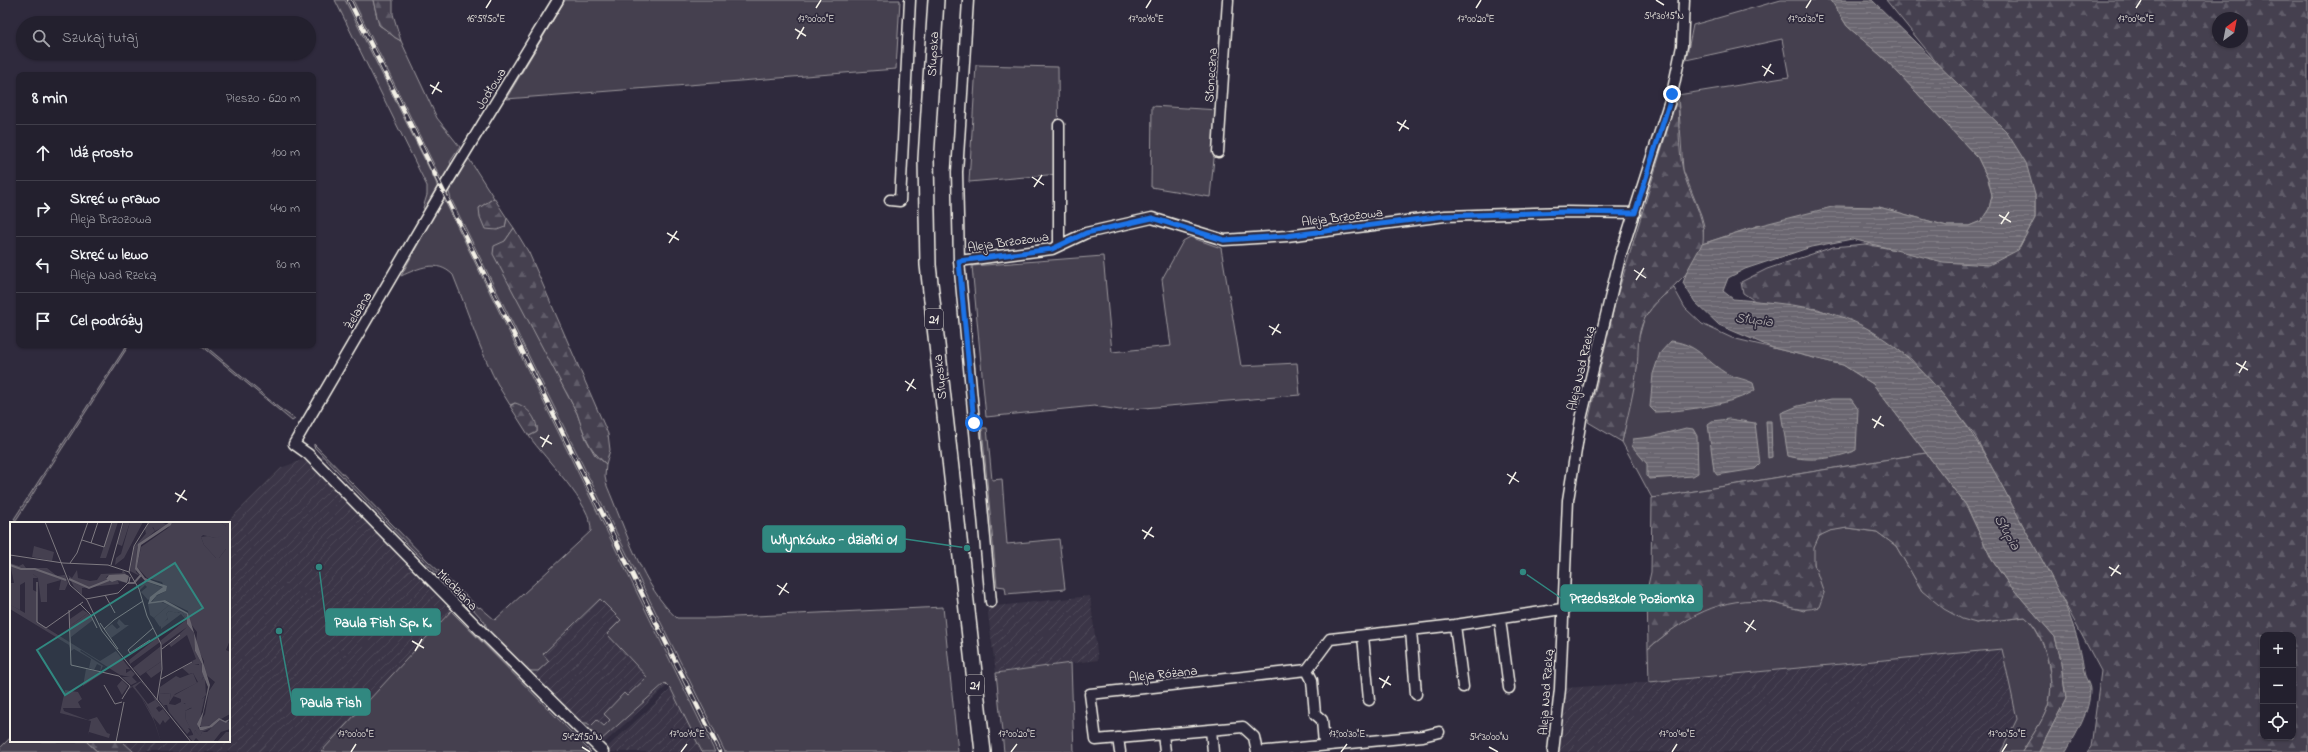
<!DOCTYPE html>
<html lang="pl">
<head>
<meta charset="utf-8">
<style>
	:root { --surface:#23202e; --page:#2b2836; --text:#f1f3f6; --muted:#a3a3aa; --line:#403e4a }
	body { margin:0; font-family:"Indie Flower",sans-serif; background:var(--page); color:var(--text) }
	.controls { position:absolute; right:12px; bottom:12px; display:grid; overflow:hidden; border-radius:8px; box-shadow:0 1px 3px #0004 }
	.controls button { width:36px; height:36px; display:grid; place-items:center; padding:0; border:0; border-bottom:1px solid var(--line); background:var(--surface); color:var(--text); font:20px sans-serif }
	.compass { position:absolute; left:2212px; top:12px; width:36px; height:36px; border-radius:50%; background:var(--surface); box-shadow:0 1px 3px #0004; rotate:32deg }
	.stop { position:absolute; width:12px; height:12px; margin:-9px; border:3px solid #1a73e8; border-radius:50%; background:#fff }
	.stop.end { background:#1a73e8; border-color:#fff; box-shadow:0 1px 4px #0008 }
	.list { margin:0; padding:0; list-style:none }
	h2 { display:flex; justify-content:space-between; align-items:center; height:52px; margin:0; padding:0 16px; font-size:17px }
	h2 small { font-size:13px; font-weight:400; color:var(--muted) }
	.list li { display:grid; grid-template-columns:26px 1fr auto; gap:12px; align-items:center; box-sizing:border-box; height:56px; padding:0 16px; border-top:1px solid var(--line) }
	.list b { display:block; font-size:15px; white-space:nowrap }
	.list p { margin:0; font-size:13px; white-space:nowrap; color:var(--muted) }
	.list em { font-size:13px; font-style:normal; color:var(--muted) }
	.icon { flex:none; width:22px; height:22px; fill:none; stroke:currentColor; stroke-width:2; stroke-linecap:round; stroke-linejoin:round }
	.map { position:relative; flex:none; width:2308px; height:752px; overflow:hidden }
	.search { position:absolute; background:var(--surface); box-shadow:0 1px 3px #0004; left:16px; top:16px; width:300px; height:44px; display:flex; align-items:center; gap:10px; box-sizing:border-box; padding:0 14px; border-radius:22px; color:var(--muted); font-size:15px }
	.panel { position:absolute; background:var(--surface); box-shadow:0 1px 3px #0004; left:16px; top:72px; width:300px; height:276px; border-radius:8px }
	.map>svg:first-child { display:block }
	.industrial { fill:url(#industrial-furrows) }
	.green { fill:#454050; stroke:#9c989c }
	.forest { fill:url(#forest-firs); stroke:#9c989c; fill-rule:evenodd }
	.water { fill:url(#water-rules); stroke:#a19ea0 }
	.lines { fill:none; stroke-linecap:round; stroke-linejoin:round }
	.minor-casing { stroke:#f4f1e8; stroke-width:13 }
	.primary-casing { stroke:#f4f1e8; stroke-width:18 }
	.minor { stroke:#2f2a3d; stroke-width:10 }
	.primary { stroke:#2f2a3d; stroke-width:15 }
	.rail-casing { stroke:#f4f1e8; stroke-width:4.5 }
	.rail { stroke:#2f2a3d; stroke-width:3; stroke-dasharray:9; stroke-linecap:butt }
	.route { stroke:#1a73e8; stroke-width:5 }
	.ticks { fill:none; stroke:#f4f1e8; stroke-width:1.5 }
	.labels { text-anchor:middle; stroke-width:3.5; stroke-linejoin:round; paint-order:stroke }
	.shield { fill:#2f2a3d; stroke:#b9b5b5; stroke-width:1 }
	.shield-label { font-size:12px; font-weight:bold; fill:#f4f1e8 }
	.street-label { font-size:13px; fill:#f4f1e8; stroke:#2f2a3d }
	.water-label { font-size:14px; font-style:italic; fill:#b6b2b2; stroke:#2f2a3d }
	.inset-river { fill:none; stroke:#6a6670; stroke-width:2 }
	.inset-road { fill:none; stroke:#7e7a81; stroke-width:1 }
	.view { fill:#318880; fill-opacity:0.15; stroke:#318880; stroke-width:2 }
	.inset-edge { fill:none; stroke:#f4f1e8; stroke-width:2 }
	.ticks-label { font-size:10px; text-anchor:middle; fill:#f4f1e8; stroke:#2f2a3d; stroke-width:3.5; stroke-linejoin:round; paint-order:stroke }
	.leader { fill:none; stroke:#318880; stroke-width:1.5 }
	.callout-dot { fill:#318880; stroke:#2f2a3d; stroke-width:1.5 }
	.callout { fill:#318880; stroke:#318880; stroke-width:1.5 }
	.callout-label { font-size:14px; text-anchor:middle; font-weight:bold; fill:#fff }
</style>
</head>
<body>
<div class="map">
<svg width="2308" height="752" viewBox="0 0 2308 752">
	<defs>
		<pattern id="industrial-furrows" width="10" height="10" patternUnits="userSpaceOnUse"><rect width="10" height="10" fill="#3b3647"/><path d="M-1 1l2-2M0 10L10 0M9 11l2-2" fill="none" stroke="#4e4a59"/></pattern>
		<pattern id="forest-firs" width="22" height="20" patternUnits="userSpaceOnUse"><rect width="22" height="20" fill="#454050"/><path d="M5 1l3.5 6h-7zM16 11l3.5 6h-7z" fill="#605c69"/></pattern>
		<pattern id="water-rules" width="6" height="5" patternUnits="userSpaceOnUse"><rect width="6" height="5" fill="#6a6670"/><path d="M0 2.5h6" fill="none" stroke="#807c84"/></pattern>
	</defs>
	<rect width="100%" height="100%" fill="#2f2a3d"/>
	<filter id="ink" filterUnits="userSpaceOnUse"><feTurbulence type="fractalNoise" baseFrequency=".025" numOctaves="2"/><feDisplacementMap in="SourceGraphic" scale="8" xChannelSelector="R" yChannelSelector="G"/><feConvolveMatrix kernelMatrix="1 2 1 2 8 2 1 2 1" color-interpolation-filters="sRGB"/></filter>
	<g filter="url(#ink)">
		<path class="industrial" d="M302,460L310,463L451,611L321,752H134L122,741H229V523H226L281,468Z
			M590,538L642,649L667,686L603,744L488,630Z
			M1090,596L1098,660L996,673L987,607Z
			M2002,649L2017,719L2001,752H1558L1566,688L1649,682Z
			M671,689L702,752H611L606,748Z"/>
		<path class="green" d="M335,0H345L436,182L438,189L426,210L423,208L427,195V186Z
			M353,0H373L379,25C388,30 392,37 401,41L437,118L460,147L450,162L452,166L443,179L440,177Z
			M565,0H900L896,69L506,99Z
			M1781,0H1831L1847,26L1887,61L1978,158L1988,179L1992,195L1989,209L1981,221L1969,226H1947L1879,207L1757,226L1702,244L1704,226L1701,215L1683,170L1678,95L1789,77L1782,39L1686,60L1693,25Z
			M976,65L1058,67L1059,174L969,182Z
			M1152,106L1219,110L1210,197L1151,187Z
			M469,159L494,198L479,208L505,227L507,218L514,228L505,241L511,286L577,413L586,439L595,455L606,464L605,477L607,486C624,526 644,590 677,618H714L943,607L958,752H725L451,199L448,189L454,186L452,181Z
			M443,197L715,752H702L671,689L665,683L600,741L582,723H587L591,726L597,720L604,726L610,720L604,714L624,693L627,696L647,677L607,634L621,620L600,599L543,654L549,661L538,671H530L488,630L484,621L470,606L409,546L314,447V444L428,561L479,608L480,607L495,620L591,531C593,505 545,459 529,436L537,432V426L515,403L510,405C484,366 471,319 453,275C437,259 419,268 401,276Z
			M1190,237L1221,248L1241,366L1297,363L1300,395L1120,410L1094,406L986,417L972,266L1103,256L1112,352L1171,346L1162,279L1183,241Z
			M1674,288L1685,308L1702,324L1732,338L1843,365L1860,376L1873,384L1926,453L1652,498L1622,442L1637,367L1636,348L1644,319L1656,301Z
			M127,345H129L16,520L14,519Z
			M201,345H204L279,408L295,419L292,421Z
			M982,428H987L992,480L1002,479L1007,544L1059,539L1065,589L1006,594L1005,587L997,586Z
			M1847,528L1877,532L1896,546L1922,591L1976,623L2025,617C2045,633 2056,681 2048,706C2042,723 2031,737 2022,752H2001L2017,719L2002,649L1649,682L1648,649C1673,627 1712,599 1747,599C1767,600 1786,606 1804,611L1824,593C1818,578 1805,549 1820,536C1827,530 1839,529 1847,528Z
			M451,611L591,752H321Z
			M1071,663L1074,752H1004L996,673Z
			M11,737V741H86L98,752H0V748Z"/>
		<path class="forest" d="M373,0H393V14L401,41C392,37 388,30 379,25Z
			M1886,0H2308V752H2087L2091,747L2101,671L1975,436L1944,396L1911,359L1869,330L1818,309L1755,301L1743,293L1741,282L1767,269L1833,247L1865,244L1902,251L2018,250L2035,218V195L1933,58ZM2218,18H2242V42H2218ZM2263,635H2293V737H2263Z
			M1678,95C1679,117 1678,150 1683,170C1689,196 1706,215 1703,242C1699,274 1659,292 1645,318C1636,334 1639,351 1637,368C1634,393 1627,418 1622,442L1588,422L1616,299Z
			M494,198L507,218L505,227L497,230L485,229L480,217L479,208Z
			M514,228L529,253L608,434L610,450L606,464C589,450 584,434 577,413L493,254L494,246L505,241Z
			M515,403C527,406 538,419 537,432L529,436L510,406Z
			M1926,453L1966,505L1992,560L2008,583L2055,637L2060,656L2066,699L2039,752H2022C2031,737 2042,723 2048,706C2056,681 2046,633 2025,617L1976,623L1962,619L1944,609L1922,591L1896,546L1877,532L1847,528L1830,531L1819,536L1814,547V564L1824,593L1819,607C1798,613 1790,606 1770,602C1723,594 1682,619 1648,649L1647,590L1651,572L1652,498Z
			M86,741H122L134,752H98Z"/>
		<path class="water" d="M1831,0H1872L2006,131L2026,163L2035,195V218L2018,250L1989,265L1943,262L1852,239L1811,247L1745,269L1728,278L1723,291L1733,299C1779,303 1830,306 1870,330C1899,347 1923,370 1944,396C1976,434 1998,478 2021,522C2047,570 2078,617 2084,672C2085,678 2090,684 2090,690C2090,712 2076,734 2066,752H2039L2066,699L2060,656L2055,637L2008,583L1992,560L1966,505L1873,384L1843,365L1773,348L1719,325L1695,302L1683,283L1687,271L1702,244L1757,226L1836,206L1879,207L1947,226H1969L1981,221L1989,209L1992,195L1988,179L1978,158L1887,61L1847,26Z
			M1671,341C1697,344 1704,359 1724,372C1733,378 1743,378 1753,383L1755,390C1737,404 1678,412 1655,412L1650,407L1653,374L1660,353Z
			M1831,399H1851L1858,409L1856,450C1836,459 1809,462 1788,456L1781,413L1798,406Z
			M1729,419L1755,423L1760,464L1755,469L1717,475L1714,471L1708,424L1712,421Z
			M1766,421H1771L1772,457L1768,458Z
			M1686,428L1693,429L1697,436L1698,473L1693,476L1649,479L1647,476V464L1632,446L1633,439L1651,437Z"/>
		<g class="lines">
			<defs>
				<path id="minor" d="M558,0L443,189L294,444L308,454L483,633L603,752
					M968,0L957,172L959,261L991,602
					M1059,125V245
					M1218,152L1228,0
					M890,200L900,201L910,0
					M959,261L1052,249L1086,233L1152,218L1224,240L1287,236L1445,216L1565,212L1635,213
					M1500,619L1509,688
					M1455,625L1463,687
					M1411,630L1416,694
					M1363,636L1369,700
					M1307,670L1312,680L1315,714L1322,720L1324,744
					M1211,730L1213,752
					M1439,732L1423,736L1257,752L1254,737L1243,727L1096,740L1090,694L1307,670L1330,639L1455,625L1562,609
					M1163,734L1165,752
					M1118,738L1120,752
					M1553,752L1560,689L1568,500L1581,419L1620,257L1672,94L1682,46L1684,0"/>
				<path id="primary" d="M936,0L926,159L928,265L983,752"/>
			</defs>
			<use href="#minor" class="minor-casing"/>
			<use href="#primary" class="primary-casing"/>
			<use href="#minor" class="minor"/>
			<use href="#primary" class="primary"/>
			<defs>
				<path id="rail" d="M349,0L720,752"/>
			</defs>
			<use href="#rail" class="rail-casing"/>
			<use href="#rail" class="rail"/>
		</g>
	</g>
	<g class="lines" filter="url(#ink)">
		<path class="route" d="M974,423L959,261L1052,249L1086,233L1152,218L1224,240L1286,236L1444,216L1565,212L1635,213L1672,94"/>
	</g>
	<path class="ticks" d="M1656,0L1664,5M486,8L491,0M816,8L821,0M1146,8L1151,0M1476,8L1481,0M1806,8L1811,0M2136,8L2141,0M795,29L806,36M797,39L804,27M1762,66L1774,74M1764,76L1771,64M430,85L442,92M432,94L439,82M1397,122L1409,129M1399,131L1406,120M1032,177L1044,185M1034,187L1042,175M1999,215L2011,222M2001,224L2009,212M667,233L679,240M669,243L677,231M1634,270L1646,278M1636,280L1644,268M1269,326L1281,333M1272,335L1279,324M2236,363L2248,370M2239,373L2246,361M905,381L916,389M907,391L914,379M1872,419L1884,426M1874,428L1881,416M540,437L552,444M542,447L549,435M1507,474L1519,482M1509,484L1516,472M175,493L187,500M177,502L185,490M1142,530L1154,537M1144,539L1152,527M2109,567L2121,574M2111,576L2119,565M777,585L789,593M779,595L787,583M1744,622L1756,630M1746,632L1754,620M412,641L424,648M415,651L422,639M1379,678L1391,685M1382,688L1389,676M582,747L590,752M1489,747L1498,752M351,752L356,744M681,752L687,744M1011,752L1017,744M1341,752L1347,744M1672,752L1677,744M2002,752L2007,744"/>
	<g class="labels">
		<g class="shield">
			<rect x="925" y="309" width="18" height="20" rx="3"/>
			<rect x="966" y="675" width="18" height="20" rx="3"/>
		</g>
		<g class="shield-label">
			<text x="934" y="323">21</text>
			<text x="975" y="689">21</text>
		</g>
		<g class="street-label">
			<text transform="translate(932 54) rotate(-87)" y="5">Słupska</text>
			<text transform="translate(1210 75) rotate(-86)" y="5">Słoneczna</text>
			<text transform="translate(490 88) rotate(-58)" y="5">Jodłowa</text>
			<text transform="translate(1342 216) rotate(-7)" y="5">Aleja Brzozowa</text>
			<text transform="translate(1008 241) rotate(-8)" y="5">Aleja Brzozowa</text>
			<text transform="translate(357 310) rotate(-59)" y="5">Żelazna</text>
			<text transform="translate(1580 368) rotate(-77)" y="5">Aleja Nad Rzeką</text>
			<text transform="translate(939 377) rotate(-96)" y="5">Słupska</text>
			<text transform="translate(458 589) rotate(46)" y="5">Miedziana</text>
			<text transform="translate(1163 673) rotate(-6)" y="5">Aleja Różana</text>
			<text transform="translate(1545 692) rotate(-86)" y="5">Aleja Nad Rzeką</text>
		</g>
		<g class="water-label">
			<text transform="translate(1754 319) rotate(7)" y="5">Słupia</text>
			<text transform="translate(2008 532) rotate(60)" y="5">Słupia</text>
		</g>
	</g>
	<g transform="translate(10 522)">
		<rect width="220" height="220" fill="#2f2a3d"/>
		<path d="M102,0H108L96,36H90ZM114,0H120L112,24L107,22ZM139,0H150L158,3L145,9L143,5L136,13L135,6ZM210,0H220V27H216L209,36H206L194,23L191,15L198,14L205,16L216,4ZM24,24L44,30L42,39L22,35ZM15,52H23L28,56H23V68L27,70V100L90,139L106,129L120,147H116V151L121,148L125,152L122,155L127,160L121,163L112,155H120L110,153L71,128L70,129L106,152L113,156L93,144L90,150L91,144L87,142L84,148L79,146L81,137L64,127L61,129L59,123L0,87L1,83L15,91ZM135,59L154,66L138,78L131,70L137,65L135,63L130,68L129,66ZM151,80L159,83L144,96L140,93L138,82ZM159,89L168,91L172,89L176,98L171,92L151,107V102L158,97L156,92ZM78,91L83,98L61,115L60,104ZM109,97L115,103H119L101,116L95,107L102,102L107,107L110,105L107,101ZM152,139L151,149L141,156L136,150ZM183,140L185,143H189L192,158L193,155L195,156L196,173L192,177H171L163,174L188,160L183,151L179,152L172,146ZM76,147L93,151L73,164ZM112,158L118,164L112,173L107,164ZM131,159L140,170L131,160L125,165L138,182L145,178L141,171L153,187L149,184L146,186L149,190L153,187L160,196L155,201L153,198L150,203L143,195L147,207L151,220L144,199L132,177L122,165L118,168L121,164L133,178L142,193L135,180L122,164ZM55,168L68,170L72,177L68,180L71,186H53L54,189L78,198L87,195L97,211L100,212L99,216L79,210L78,213L81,199L50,191ZM161,171L159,182L165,183L171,180L182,185L175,189L176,198L181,207L178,206L180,209L177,212L159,190L157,183H154L156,187L149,178V172ZM210,198L220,200V207L211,210L203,220H190L186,216L183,220L178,214L183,213L185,208L190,214L192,210H197Z" fill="#454050"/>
		<path d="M120,0H133L114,36L105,43L106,36L111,32ZM162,0H210L216,4L212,14L205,16L193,13L191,15L194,23L206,36H209L216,27H220V118L216,128L220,130V192L193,207L189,202L195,192L199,169L205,160L194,151V139L186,124L187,110L180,101L178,89L155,78L142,80L146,74L156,69L152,60L137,56L127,45L131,25L158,6ZM142,5L145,9L127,25L126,50L130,54L120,49L124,25ZM0,41L9,44L13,42L16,46H37L47,54L55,53L58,61L55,68H49L51,58L37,62V80H31L28,56L23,52H15V60L10,63V88L0,83V61H4ZM67,48L68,56L80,59L87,58L91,52L112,51L113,48L116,52L97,54L96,57L102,60L108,58L114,59L117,61L108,59L109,62L72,66V73L64,65L58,53L62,56ZM159,83L174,89L177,92V102L184,111L185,129L192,142V150L195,156L193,155L192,158L189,154V142L184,143L182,139L186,137L177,113L161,125L159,122L177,105L152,123L150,119L176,98L172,89L167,91L159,89L156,92L158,96L150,105L144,96ZM73,88L78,91L60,104V97ZM148,115L150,120L120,142L119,138ZM151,124L152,139L130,154L123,146ZM183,151L187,161L165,172L159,181L161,171L149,172L150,165L166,154L170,156ZM195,174L188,206L191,208L200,206L210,199L204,205L192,210L190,215L185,208L184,214L176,198L175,189L182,186L176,184L175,181L171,182V177H192ZM216,210H220V220H207Z" fill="#454050"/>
		<path d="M160,0H162L161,3L131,23L127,45L135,56L157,64L156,69L147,73L141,80L155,78L178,91L200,163L190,205L199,204L209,196L215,199L220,197L216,201L210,198L202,205L193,208H190L187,202L193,190L198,165L192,150V142L185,129L184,111L177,102V92L153,80L138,82L140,75L153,65L135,59L125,47L128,22ZM115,52L119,54L117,61L108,58L102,60L96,57L99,53Z" fill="#6a6670"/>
		<path class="inset-river" d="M0,43L11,47H25L56,58M59,57L79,66L99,58M118,61H124L131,53"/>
		<path class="inset-road" d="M35,0L60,63L77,78L92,109L181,220M139,0L124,24L119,50L129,67L137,94L151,122L152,147L147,178M72,18L94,25L102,0M81,21L88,0M0,33L53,41L98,43L119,50M60,41L67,31L78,0M101,43L113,0M27,60V100L36,106L73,80M95,73L105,91M76,77L108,71L119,60L120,55M70,82L80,92L87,106M59,88L61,143L109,154L120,164L112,177M90,101L108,127M94,107L104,98L133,79M140,118L120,131L118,128L143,106M152,127L170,113M151,157L182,140M94,163L105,182L112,180M106,220L114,180"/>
		<path class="view" d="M165,41L193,86L55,173L27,128Z"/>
		<rect width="220" height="220" class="inset-edge"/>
	</g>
	<g class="ticks-label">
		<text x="1664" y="19">54°30'15"N</text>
		<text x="1146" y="22">17°00'10"E</text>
		<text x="1476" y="22">17°00'20"E</text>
		<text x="486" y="22">16°59'50"E</text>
		<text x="816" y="22">17°00'00"E</text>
		<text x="1806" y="22">17°00'30"E</text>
		<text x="2136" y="22">17°00'40"E</text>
		<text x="356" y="737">17°00'00"E</text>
		<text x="687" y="737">17°00'10"E</text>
		<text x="1017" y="737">17°00'20"E</text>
		<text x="1347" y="737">17°00'30"E</text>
		<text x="1677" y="737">17°00'40"E</text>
		<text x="2007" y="737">17°00'50"E</text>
		<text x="582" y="740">54°29'50"N</text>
		<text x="1489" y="740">54°30'00"N</text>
	</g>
	<path class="leader" d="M967 548L905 539M1523 572L1561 598M319 567L326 622M279 631L292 702"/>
	<g class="callout-dot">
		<circle cx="967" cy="548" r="4"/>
		<circle cx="1523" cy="572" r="4"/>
		<circle cx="319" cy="567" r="4"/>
		<circle cx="279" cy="631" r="4"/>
	</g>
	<g class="callout">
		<rect x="763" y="526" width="142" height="26" rx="4"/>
		<rect x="1561" y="585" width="141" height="26" rx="4"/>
		<rect x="326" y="609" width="114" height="26" rx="4"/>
		<rect x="292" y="689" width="78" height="26" rx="4"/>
	</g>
	<g class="callout-label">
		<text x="834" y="544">Włynkówko - działki 01</text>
		<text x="1632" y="603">Przedszkole Poziomka</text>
		<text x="383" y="627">Paula Fish Sp. K.</text>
		<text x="331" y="707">Paula Fish</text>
	</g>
</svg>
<div class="controls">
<button>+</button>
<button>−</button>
<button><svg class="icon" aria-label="locate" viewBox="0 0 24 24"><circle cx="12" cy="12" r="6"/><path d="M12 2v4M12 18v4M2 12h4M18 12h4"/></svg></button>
</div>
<svg class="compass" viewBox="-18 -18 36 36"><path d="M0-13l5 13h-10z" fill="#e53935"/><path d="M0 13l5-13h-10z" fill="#a3a3aa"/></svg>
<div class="stop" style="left:974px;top:423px"></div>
<div class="stop end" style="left:1672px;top:94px"></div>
<div class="search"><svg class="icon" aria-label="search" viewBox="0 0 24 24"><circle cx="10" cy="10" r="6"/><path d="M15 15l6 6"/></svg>Szukaj tutaj</div>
<section class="panel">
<h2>8 min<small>Pieszo · 620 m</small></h2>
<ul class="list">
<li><svg class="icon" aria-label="ahead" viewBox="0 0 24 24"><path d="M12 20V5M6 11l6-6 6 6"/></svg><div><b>Idź prosto</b></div><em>100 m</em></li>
<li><svg class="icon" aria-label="right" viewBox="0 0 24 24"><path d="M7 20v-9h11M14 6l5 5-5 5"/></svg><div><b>Skręć w prawo</b><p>Aleja Brzozowa</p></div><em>440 m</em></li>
<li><svg class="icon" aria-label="left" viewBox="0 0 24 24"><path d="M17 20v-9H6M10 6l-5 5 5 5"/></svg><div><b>Skręć w lewo</b><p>Aleja Nad Rzeką</p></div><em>80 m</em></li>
<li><svg class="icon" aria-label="arrive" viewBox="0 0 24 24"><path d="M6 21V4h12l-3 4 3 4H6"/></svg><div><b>Cel podróży</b></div></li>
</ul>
</section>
</div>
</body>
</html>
